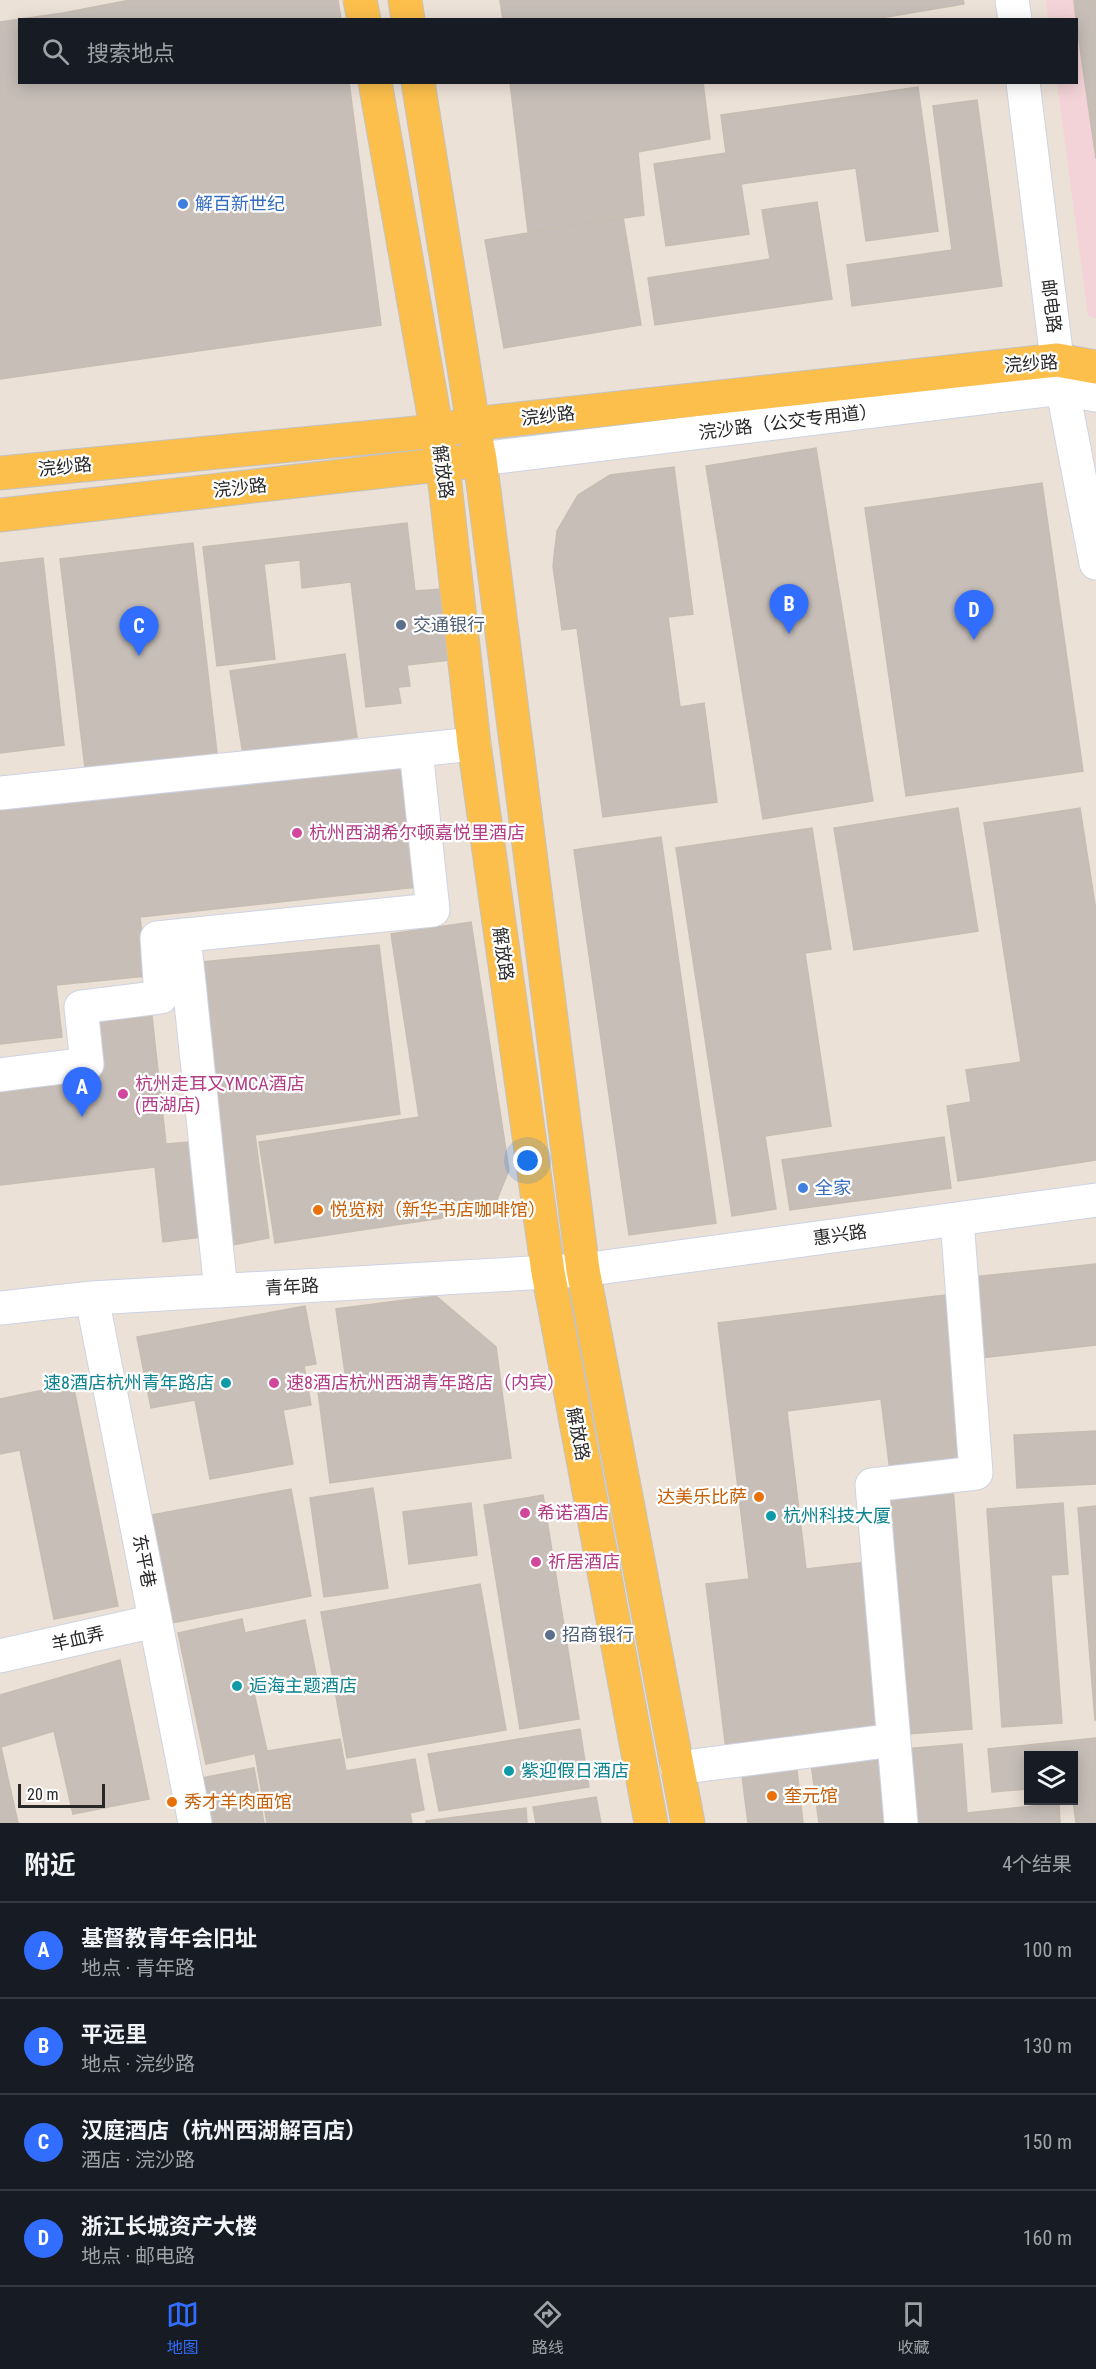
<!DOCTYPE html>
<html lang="zh">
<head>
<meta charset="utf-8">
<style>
	:root { --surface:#171b24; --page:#242831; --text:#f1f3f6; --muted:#9ea1a6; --line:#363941; --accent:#316eff }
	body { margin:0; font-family:"Roboto Condensed","Noto Sans SC",sans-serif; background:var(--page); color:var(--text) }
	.controls { position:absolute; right:18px; bottom:18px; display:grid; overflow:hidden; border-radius:0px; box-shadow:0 3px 15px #0003 }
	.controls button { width:54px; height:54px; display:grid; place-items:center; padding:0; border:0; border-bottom:2px solid var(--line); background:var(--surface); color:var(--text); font:30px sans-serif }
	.scale { position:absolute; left:18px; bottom:15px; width:87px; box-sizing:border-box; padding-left:6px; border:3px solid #282828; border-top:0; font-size:16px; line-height:21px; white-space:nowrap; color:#282828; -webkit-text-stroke:4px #fff; paint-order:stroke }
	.you { position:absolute; left:528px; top:1161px; width:21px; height:21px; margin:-15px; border:4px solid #fff; border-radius:50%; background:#1a73e8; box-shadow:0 0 0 9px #1a73e833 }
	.badge { display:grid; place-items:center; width:39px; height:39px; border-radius:50%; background:var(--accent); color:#fff; font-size:20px; font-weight:700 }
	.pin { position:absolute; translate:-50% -50px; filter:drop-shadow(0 2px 3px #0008) }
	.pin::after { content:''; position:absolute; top:32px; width:21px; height:18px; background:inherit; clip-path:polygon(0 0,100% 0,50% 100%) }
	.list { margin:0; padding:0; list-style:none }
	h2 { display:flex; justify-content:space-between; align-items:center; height:78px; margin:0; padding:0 24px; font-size:26px }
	h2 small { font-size:20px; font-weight:400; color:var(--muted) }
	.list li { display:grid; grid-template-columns:39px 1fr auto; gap:18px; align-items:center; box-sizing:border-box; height:96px; padding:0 24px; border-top:2px solid var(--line) }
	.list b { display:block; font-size:22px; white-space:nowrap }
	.list p { margin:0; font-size:20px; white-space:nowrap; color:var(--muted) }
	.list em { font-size:20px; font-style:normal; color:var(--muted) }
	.icon { flex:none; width:33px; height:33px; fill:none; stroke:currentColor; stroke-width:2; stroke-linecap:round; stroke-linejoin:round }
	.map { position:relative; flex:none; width:1096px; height:1823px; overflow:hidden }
	.search { position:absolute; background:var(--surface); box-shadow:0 3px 15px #0003; left:18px; right:18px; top:18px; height:66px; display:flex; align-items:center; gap:15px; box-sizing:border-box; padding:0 21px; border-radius:0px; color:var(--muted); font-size:22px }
	.sheet { height:462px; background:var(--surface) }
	nav { display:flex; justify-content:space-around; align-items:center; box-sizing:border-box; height:84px; border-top:2px solid var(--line); background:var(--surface); font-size:16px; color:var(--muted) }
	nav a { display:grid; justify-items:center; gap:3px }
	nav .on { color:var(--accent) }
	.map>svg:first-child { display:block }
	.medical { fill:#f4d3d8 }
	.building { fill:#c7beb8; stroke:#c7bdb1; stroke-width:1.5 }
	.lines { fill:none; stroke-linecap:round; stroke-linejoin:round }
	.minor-casing { stroke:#cdd3e2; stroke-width:35 }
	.major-casing { stroke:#c3c3c3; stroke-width:35 }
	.minor { stroke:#fff; stroke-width:33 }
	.major { stroke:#fcbf4c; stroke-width:33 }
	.shop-dot { fill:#3f7fe0; stroke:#fff; stroke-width:2 }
	.service-dot { fill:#5c6f8a; stroke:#fff; stroke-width:2 }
	.hotel-dot { fill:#d1479c; stroke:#fff; stroke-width:2 }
	.food-dot { fill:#e8710a; stroke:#fff; stroke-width:2 }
	.culture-dot { fill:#0f9aa8; stroke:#fff; stroke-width:2 }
	.labels { text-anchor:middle; stroke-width:4.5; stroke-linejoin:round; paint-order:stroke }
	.shop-label { font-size:18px; fill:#366cbe; stroke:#fff; text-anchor:start }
	.street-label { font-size:18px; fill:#282828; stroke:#fff }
	.service-label { font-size:18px; fill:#4e5e75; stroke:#fff; text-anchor:start }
	.hotel-label { font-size:18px; fill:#b23c85; stroke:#fff; text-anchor:start }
	.food-label { font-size:18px; fill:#c56008; stroke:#fff; text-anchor:start }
	.culture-label { font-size:18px; fill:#0d838f; stroke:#fff; text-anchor:start }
</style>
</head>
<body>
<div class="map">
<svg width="1096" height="1823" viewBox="0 0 1096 1823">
	<rect width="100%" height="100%" fill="#ece1d7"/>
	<path class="medical" d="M1046,0H1096V318L1088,316L1057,83L1076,82V20L1048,19Z"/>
	<path class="building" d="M130,0H338L341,20H20V82H349L381,325L0,379V22L63,13Z
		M500,0H963L964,4L869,20H503Z
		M1074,0H1096V159L1076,20Z
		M510,82H703L710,139L638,152L644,215L528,232Z
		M918,87L938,231L866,241L856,168L741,184L749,234L666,246L654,164L726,153L721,115Z
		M977,100L1002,286L852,306L847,265L952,250L933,106Z
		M817,202L832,299L655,325L648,278L770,259L762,210Z
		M623,217L641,325L504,348L485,240Z
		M816,448L873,801L763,819L706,466Z
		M674,467L693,614L668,617L680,707L704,703L717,802L603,817L577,628L562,630L553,566L557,531L578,495L610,475Z
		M1042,483L1083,771L906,796L865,508Z
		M407,523L415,591L442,589L450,660L407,665L410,686L398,687L401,703L366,707L351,582L302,588L300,560L264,564L275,659L217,666L203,547Z
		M193,543L217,753L85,768L60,559Z
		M43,558L64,745L0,753V563Z
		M345,654L357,737L243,755L230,671Z
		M403,763L417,887L140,917L146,976L56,985L62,1037L0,1044V807Z
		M958,808L978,931L854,950L834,828Z
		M1080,808L1096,911V1160L958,1181L947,1106L971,1102L966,1070L1021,1062L984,823Z
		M812,828L831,949L805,953L831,1126L765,1136L776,1209L732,1216L676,848Z
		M661,837L716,1223L629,1235L574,850Z
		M471,922L509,1170L496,1202L469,1214L275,1243L259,1142L419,1117L391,934Z
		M379,945L400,1114L255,1135L269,1238L221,1247L191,963Z
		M152,1016L166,1144L190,1142L201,1237L163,1242L155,1167L0,1185V1092L100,1081L94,1022Z
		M944,1137L951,1188L790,1210L782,1160Z
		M1096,1264V1345L980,1358L972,1277Z
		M945,1295L965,1462L890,1471L881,1399L787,1411L806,1569L867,1562L887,1730L726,1750L706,1584L749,1579L718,1323Z
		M436,1296L496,1347L511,1458L330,1483L318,1391L347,1387L336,1309Z
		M305,1306L316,1364L304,1366L311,1405L283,1410L293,1464L210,1479L195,1400L151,1408L137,1337Z
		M73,1384L118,1606L54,1619L20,1450L0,1454V1399Z
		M1096,1431V1484L1017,1488L1014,1435Z
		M373,1488L388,1588L324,1597L310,1498Z
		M953,1488L972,1729L908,1734L889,1493Z
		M291,1489L311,1596L171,1623L151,1515Z
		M543,1495L579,1719L520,1729L484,1505Z
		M471,1503L477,1555L409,1564L403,1512Z
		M1063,1503L1068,1574L1051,1575L1062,1723L1002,1727L987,1509Z
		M1096,1506V1720H1095L1078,1508Z
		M480,1584L506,1730L347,1758L321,1612Z
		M242,1619L245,1633L305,1620L317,1679L254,1693L267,1751L206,1764L178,1633Z
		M120,1660L149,1799L73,1814L54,1731L1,1747L18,1823H0V1695Z
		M580,1729L589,1787L439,1811L428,1754Z
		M1096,1738V1823H1076L1073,1800L1074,1756H1028V1789L992,1792L988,1749Z
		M340,1739L346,1771L415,1759L424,1810L410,1813L412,1823H267L255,1753Z
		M962,1744L967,1813L1059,1803L1060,1823H910L904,1749Z
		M888,1754L895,1823H819L811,1763Z
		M796,1762L803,1823H748L741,1768Z
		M254,1768L264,1823H210L201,1778Z
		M596,1797L601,1823H536L533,1807Z
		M526,1808L527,1823H426V1821Z"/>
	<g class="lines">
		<defs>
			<path id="minor" d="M1012,0L1015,20
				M1023,82L1057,360L1096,563
				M480,459L1062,388L1096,395
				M0,793L474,744
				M184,935L221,1291
				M0,1075L87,1064L81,1007L161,997L157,938L433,910L416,750
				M92,1298L195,1823
				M0,1308L92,1298L583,1270L1096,1200
				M0,1656L155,1621
				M677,1768L894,1740
				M901,1823L872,1485L976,1473L957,1219"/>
			<path id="major" d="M360,0L364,20
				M405,0L408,20
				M375,82L443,466L474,744L548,1272L651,1823
				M418,82L473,424L480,459L583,1270L688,1823
				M0,473L437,431L473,424L1057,360L1096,367
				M0,515L464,462"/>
		</defs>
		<use href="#minor" class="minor-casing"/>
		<use href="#major" class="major-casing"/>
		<use href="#minor" class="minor"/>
		<use href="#major" class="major"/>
	</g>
	<g class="shop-dot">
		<circle cx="183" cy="204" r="6"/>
		<circle cx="803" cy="1188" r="6"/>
	</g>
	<g class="service-dot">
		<circle cx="401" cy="625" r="6"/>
		<circle cx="550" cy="1635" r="6"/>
	</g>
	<g class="hotel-dot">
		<circle cx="297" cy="833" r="6"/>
		<circle cx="123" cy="1094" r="6"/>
		<circle cx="274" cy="1383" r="6"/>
		<circle cx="525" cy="1513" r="6"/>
		<circle cx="536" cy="1562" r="6"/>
	</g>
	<g class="food-dot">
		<circle cx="318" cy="1210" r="6"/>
		<circle cx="759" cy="1497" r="6"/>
		<circle cx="772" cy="1796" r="6"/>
		<circle cx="172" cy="1802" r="6"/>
	</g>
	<g class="culture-dot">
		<circle cx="226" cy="1383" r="6"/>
		<circle cx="771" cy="1516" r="6"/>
		<circle cx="237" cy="1686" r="6"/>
		<circle cx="509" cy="1771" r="6"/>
	</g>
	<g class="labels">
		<g class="shop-label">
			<text x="195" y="210">解百新世纪</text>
			<text x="815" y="1194">全家</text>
		</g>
		<g class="street-label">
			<text transform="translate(1051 306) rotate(83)" y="6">邮电路</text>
			<text transform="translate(1031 364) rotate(-4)" y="6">浣纱路</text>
			<text transform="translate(548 416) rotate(-6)" y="6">浣纱路</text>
			<text transform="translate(788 422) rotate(-7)" y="6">浣沙路（公交专用道）</text>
			<text transform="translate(65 467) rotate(-6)" y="6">浣纱路</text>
			<text transform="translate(443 472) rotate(82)" y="6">解放路</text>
			<text transform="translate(240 488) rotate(-6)" y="6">浣沙路</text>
			<text transform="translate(503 954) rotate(82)" y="6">解放路</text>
			<text transform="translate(840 1235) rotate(-8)" y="6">惠兴路</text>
			<text transform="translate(292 1287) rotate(-3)" y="6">青年路</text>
			<text transform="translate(578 1434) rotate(79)" y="6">解放路</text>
			<text transform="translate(144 1561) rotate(79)" y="6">东平巷</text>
			<text transform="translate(78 1639) rotate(-13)" y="6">羊血弄</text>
		</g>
		<g class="service-label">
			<text x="413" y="631">交通银行</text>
			<text x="562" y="1641">招商银行</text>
		</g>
		<g class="hotel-label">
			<text x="309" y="839">杭州西湖希尔顿嘉悦里酒店</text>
			<text x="135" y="1090">杭州走耳又YMCA酒店<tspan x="135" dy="21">(西湖店)</tspan></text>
			<text x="286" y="1389">速8酒店杭州西湖青年路店（内宾）</text>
			<text x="537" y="1519">希诺酒店</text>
			<text x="548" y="1568">祈居酒店</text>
		</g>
		<g class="food-label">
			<text x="330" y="1216">悦览树（新华书店咖啡馆）</text>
			<text x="747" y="1503" text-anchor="end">达美乐比萨</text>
			<text x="784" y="1802">奎元馆</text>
			<text x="184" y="1808">秀才羊肉面馆</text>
		</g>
		<g class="culture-label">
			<text x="214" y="1389" text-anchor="end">速8酒店杭州青年路店</text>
			<text x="783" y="1522">杭州科技大厦</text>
			<text x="249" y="1692">逅海主题酒店</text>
			<text x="521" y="1777">紫迎假日酒店</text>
		</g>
	</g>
</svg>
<div class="controls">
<button><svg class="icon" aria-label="layers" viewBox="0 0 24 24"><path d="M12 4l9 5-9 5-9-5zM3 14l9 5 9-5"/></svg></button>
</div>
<div class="scale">20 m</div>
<div class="you"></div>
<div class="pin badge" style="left:82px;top:1117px">A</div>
<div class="pin badge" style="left:789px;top:634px">B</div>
<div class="pin badge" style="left:139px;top:656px">C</div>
<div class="pin badge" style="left:974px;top:640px">D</div>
<div class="search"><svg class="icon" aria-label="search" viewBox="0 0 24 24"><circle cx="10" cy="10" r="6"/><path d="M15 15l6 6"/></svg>搜索地点</div>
</div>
<section class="sheet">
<h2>附近<small>4个结果</small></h2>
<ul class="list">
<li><span class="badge">A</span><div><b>基督教青年会旧址</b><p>地点 · 青年路</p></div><em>100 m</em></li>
<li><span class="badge">B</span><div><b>平远里</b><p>地点 · 浣纱路</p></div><em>130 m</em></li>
<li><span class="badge">C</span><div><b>汉庭酒店（杭州西湖解百店）</b><p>酒店 · 浣沙路</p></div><em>150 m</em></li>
<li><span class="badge">D</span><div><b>浙江长城资产大楼</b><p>地点 · 邮电路</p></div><em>160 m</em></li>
</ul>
</section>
<nav>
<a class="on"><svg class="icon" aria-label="map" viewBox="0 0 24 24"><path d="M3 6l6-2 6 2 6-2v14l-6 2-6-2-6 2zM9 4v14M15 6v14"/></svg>地图</a>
<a><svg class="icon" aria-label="directions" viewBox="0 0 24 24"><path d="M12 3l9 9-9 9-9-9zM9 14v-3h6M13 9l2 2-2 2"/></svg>路线</a>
<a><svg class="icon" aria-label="saved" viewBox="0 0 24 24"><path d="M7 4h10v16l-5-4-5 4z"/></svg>收藏</a>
</nav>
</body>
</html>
